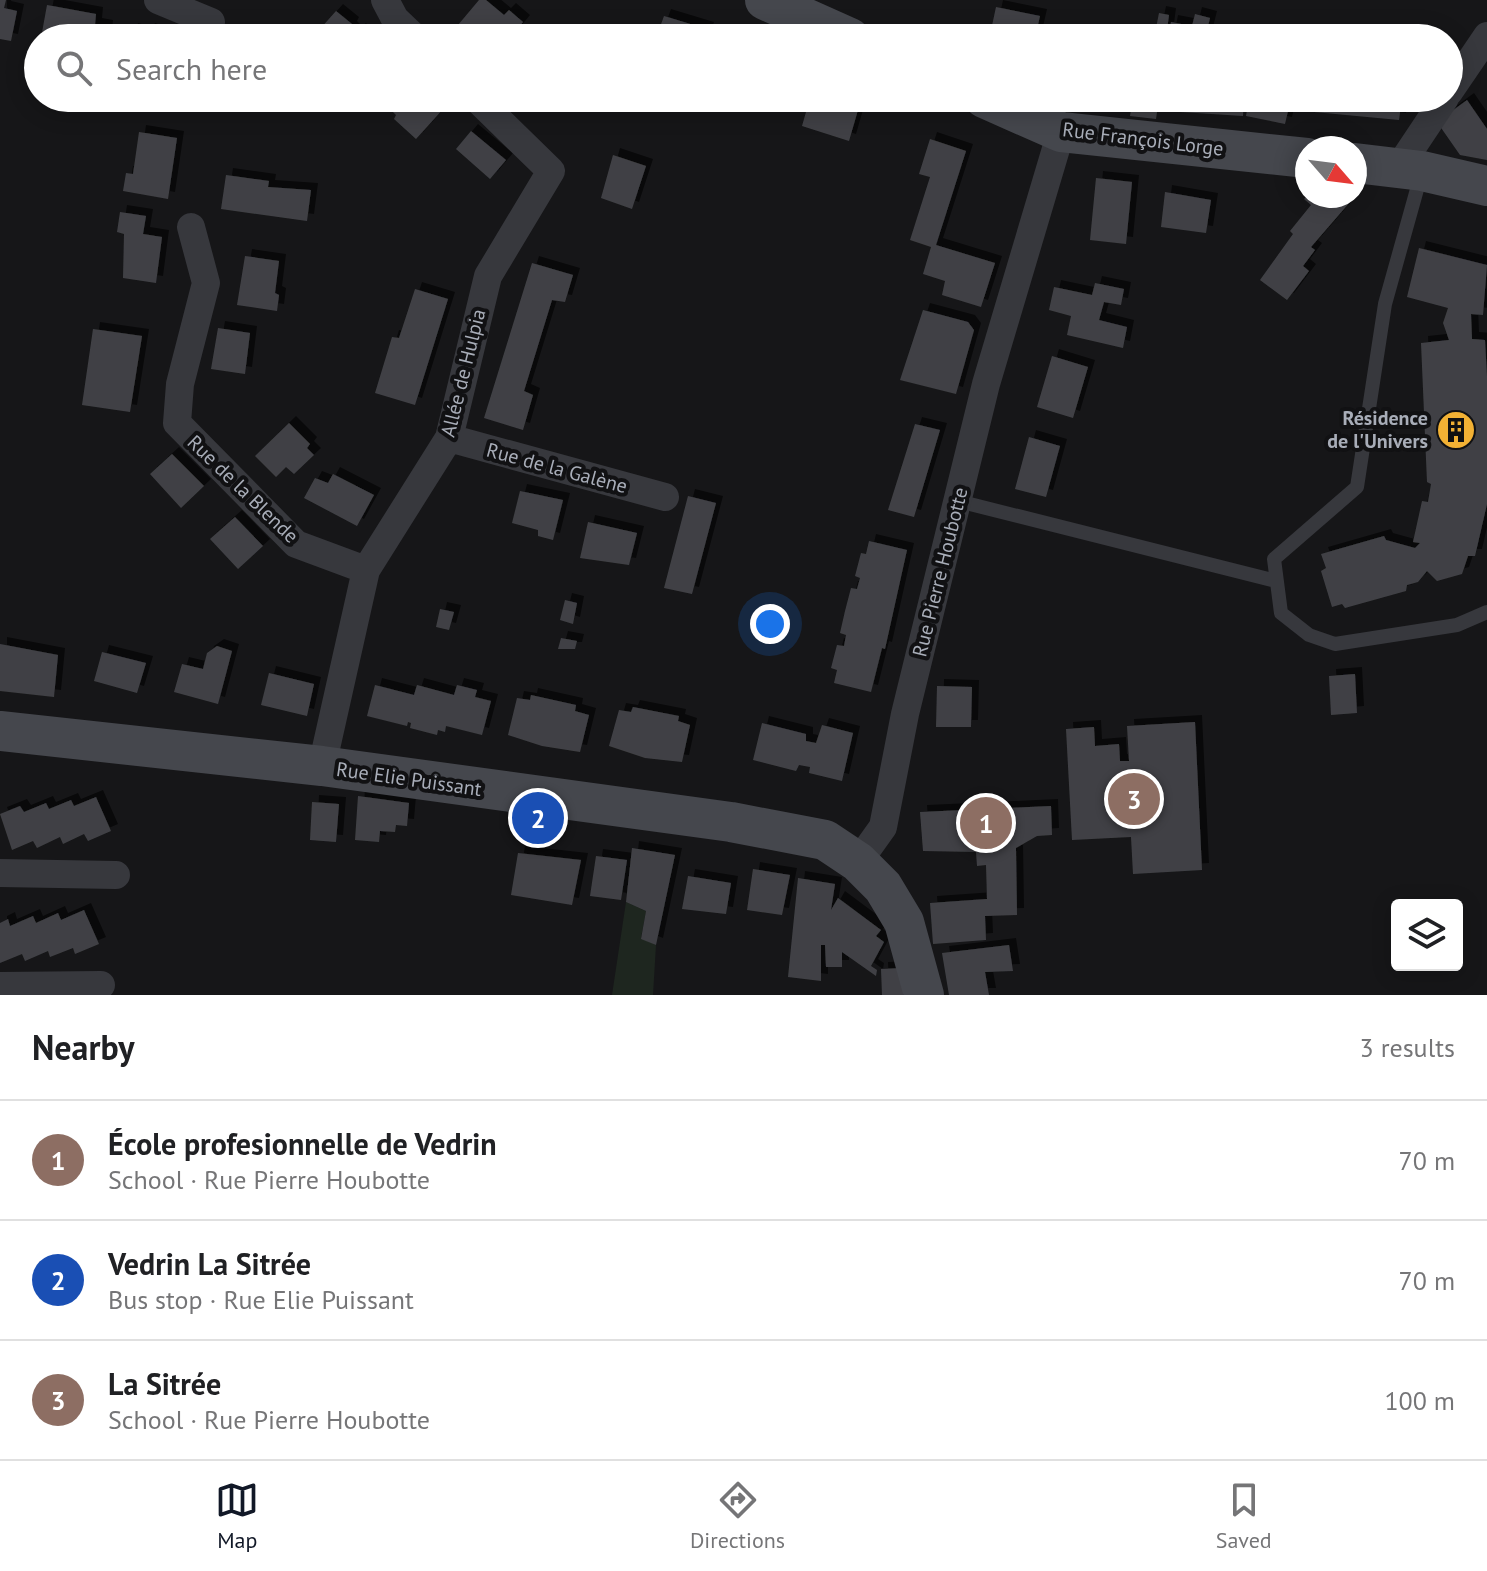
<!DOCTYPE html>
<html lang="en">
<head>
<meta charset="utf-8">
<style>
	:root { --surface:#fff; --page:#f6f6f6; --text:#202124; --muted:#757577; --line:#e0e0e0; --accent:#111827 }
	body { margin:0; font-family:"PT Sans",sans-serif; background:var(--page); color:var(--text) }
	.controls { position:absolute; right:24px; bottom:24px; display:grid; overflow:hidden; border-radius:8px; box-shadow:0 4px 20px #0003 }
	.controls button { width:72px; height:72px; display:grid; place-items:center; padding:0; border:0; border-bottom:2px solid var(--line); background:var(--surface); color:var(--text); font:40px sans-serif }
	.compass { position:absolute; left:1295px; top:136px; width:72px; height:72px; border-radius:50%; background:var(--surface); box-shadow:0 4px 20px #0003; rotate:118deg }
	.you { position:absolute; left:770px; top:624px; width:28px; height:28px; margin:-20px; border:6px solid #fff; border-radius:50%; background:#1a73e8; box-shadow:0 0 0 12px #1a73e833 }
	.badge { display:grid; place-items:center; width:52px; height:52px; border-radius:50%; background:var(--accent); color:#fff; font-size:26px; font-weight:700 }
	.pin { position:absolute; translate:-50% -50%; border:4px solid #fff; box-shadow:0 2px 8px #0006 }
	.list { margin:0; padding:0; list-style:none }
	h2 { display:flex; justify-content:space-between; align-items:center; height:104px; margin:0; padding:0 32px; font-size:34px }
	h2 small { font-size:26px; font-weight:400; color:var(--muted) }
	.list li { display:grid; grid-template-columns:52px 1fr auto; gap:24px; align-items:center; box-sizing:border-box; height:120px; padding:0 32px; border-top:2px solid var(--line) }
	.list b { display:block; font-size:30px; white-space:nowrap }
	.list p { margin:0; font-size:26px; white-space:nowrap; color:var(--muted) }
	.list em { font-size:26px; font-style:normal; color:var(--muted) }
	.icon { flex:none; width:44px; height:44px; fill:none; stroke:currentColor; stroke-width:2; stroke-linecap:round; stroke-linejoin:round }
	.map { position:relative; flex:none; width:1487px; height:995px; overflow:hidden }
	.search { position:absolute; background:var(--surface); box-shadow:0 4px 20px #0003; left:24px; right:24px; top:24px; height:88px; display:flex; align-items:center; gap:20px; box-sizing:border-box; padding:0 28px; border-radius:44px; color:var(--muted); font-size:30px }
	.sheet { height:464px; background:var(--surface) }
	nav { display:flex; justify-content:space-around; align-items:center; box-sizing:border-box; height:112px; border-top:2px solid var(--line); background:var(--surface); font-size:22px; color:var(--muted) }
	nav a { display:grid; justify-items:center; gap:4px }
	nav .on { color:var(--accent) }
	.map>svg:first-child { display:block }
	.green { fill:#1e261f }
	.building { fill:#404145; filter:url(#shadow) }
	.lines { fill:none; stroke-linecap:round; stroke-linejoin:round }
	.lane { stroke:#37383d; stroke-width:14 }
	.street { stroke:#37383d; stroke-width:28 }
	.secondary { stroke:#45474d; stroke-width:40 }
	.labels { text-anchor:middle; stroke-width:8; stroke-linejoin:round; paint-order:stroke }
	.street-label { font-size:20px; fill:#a8adb8; stroke:#111113 }
	.poi-label { font-size:20px; font-weight:bold; fill:#a8adb8; stroke:#111113; text-anchor:end }
</style>
</head>
<body>
<div class="map">
<svg width="1487" height="995" viewBox="0 0 1487 995">
	<defs>
		<filter id="shadow"><feDropShadow dx="7" dy="-7" stdDeviation="0" flood-color="#0009"/></filter>
	</defs>
	<rect width="100%" height="100%" fill="#161618"/>
	<path class="green" d="M626,902L646,911L641,938L656,945L653,995H612Z"/>
	<path class="building" d="M0,0H6L4,8L17,11L11,41L0,39Z
		M479,0H486L504,15L509,10L523,22L510,38H473L458,25Z
		M47,5L96,14L95,25L106,27L105,38H41Z
		M996,7L1040,16L1035,38L990,35Z
		M336,11L352,24L350,28L355,33L359,30L366,38H312Z
		M1159,13L1169,15L1166,38H1154Z
		M1195,14L1210,18L1205,38H1168L1171,22L1192,26Z
		M664,16L707,29L704,38H656Z
		M131,30L146,34L148,30L172,38H129Z
		M387,98H433L444,108L416,139L394,119L396,115L383,102Z
		M742,98H776L772,108Z
		M810,98H844L860,103L849,141L802,126Z
		M1133,98H1159L1156,119L1130,116Z
		M1165,98H1244L1243,116L1165,111Z
		M1249,98H1291L1285,124L1246,116Z
		M1296,98H1402L1399,120L1293,110Z
		M1467,100L1487,129V160L1460,155L1437,122Z
		M471,131L506,160L490,179L456,149Z
		M139,132L177,138L168,199L123,191L126,173L133,174Z
		M930,139L966,151L936,245L995,263L981,307L942,295L945,281L923,274L931,247L910,240L930,177L919,174Z
		M613,155L646,166L632,209L601,198Z
		M226,175L269,181L268,187L311,190L307,221L221,209Z
		M1096,178L1132,182L1126,244L1090,240Z
		M1165,192L1211,200L1206,233L1161,227Z
		M1307,196H1342L1350,202L1311,247L1315,250L1303,266L1309,271L1287,300L1260,280L1293,234L1290,231L1311,205L1304,199Z
		M120,212L146,216L143,234L162,237L156,283L123,278L124,234L117,232Z
		M1419,248L1487,265L1483,315L1471,314L1472,339L1485,340L1487,377V504L1475,556H1468L1462,574L1437,581L1427,571L1418,582L1407,585L1406,591L1345,608L1342,604L1332,607L1321,571L1326,568L1321,554L1384,536L1386,540L1415,548L1420,543L1413,542L1422,501L1428,502L1431,484L1427,482L1421,343L1449,340L1443,323L1448,308L1407,297Z
		M245,256L279,261L275,293L279,295L277,311L237,305Z
		M532,263L573,275L565,302L552,300L524,391L533,395L523,430L484,418Z
		M1095,283L1124,289L1121,305L1104,302L1099,320L1127,327L1123,348L1067,335L1071,316L1049,310L1054,287L1092,295Z
		M415,289L448,299L415,405L375,393L392,337L399,338Z
		M923,310L968,322L974,330L956,394L900,380Z
		M218,328L250,333L245,374L211,369Z
		M93,329L142,336L130,412L82,405Z
		M1052,356L1088,367L1073,418L1037,407Z
		M289,423L310,444L307,448L314,455L294,474L286,467L276,477L255,456Z
		M915,424L940,430L914,517L888,510Z
		M1029,437L1060,446L1046,497L1015,489Z
		M172,454L204,486L181,508L150,474Z
		M333,474L374,495L357,526L304,498L315,478L328,483Z
		M520,491L563,500L553,540L538,536V530L512,523Z
		M688,496L716,503L692,594L664,588Z
		M235,517L263,546L238,569L210,539Z
		M588,522L637,533L629,565L580,558Z
		M869,541L907,550L885,649L882,648L871,692L834,683L837,670L831,668L837,645L844,646L846,635L840,633L845,611L851,588L857,589L860,578L855,576L861,553L866,554Z
		M565,600L577,603L573,624L560,620Z
		M440,609L454,612L449,630L436,627Z
		M561,638L577,641L575,649H558Z
		M0,644L58,655L54,697L0,691Z
		M217,646L232,651L218,704L174,692L182,664L203,669L207,653Z
		M102,652L146,663L137,693L94,681Z
		M269,673L314,684L307,716L261,705Z
		M1355,674L1357,713L1331,715L1329,676Z
		M375,685L414,695L417,685L454,695L457,685L477,690L475,697L491,701L482,735L446,726L445,732L438,730L437,735L410,728L411,723L408,722L407,726L367,716Z
		M937,686L972,687L971,727H936Z
		M531,695L576,705L575,711L589,715L580,752L542,746L508,735L517,698L530,700Z
		M633,707L679,716L678,721L690,725L682,762L645,758L609,746L619,710L631,712Z
		M1195,722L1202,870L1133,874L1131,837L1072,840L1066,729L1094,727L1095,746L1119,744L1120,761H1129L1127,726Z
		M762,723L806,734V741L816,743L822,725L853,733L842,781L809,773L810,767L799,765L796,771L753,760Z
		M358,796L409,803L407,826L396,825L395,832L380,831L379,842L355,840Z
		M96,797L111,831L88,841L84,834L63,844L60,837L37,848L33,841L12,850L0,814L20,806L24,812L46,803L49,809L71,800L74,806Z
		M312,802L339,804L336,842L310,840Z
		M1051,806L1052,835L1037,836L1016,848L1017,915L985,916L986,940L933,944L930,903L987,899L986,865L977,866L976,852L923,851L920,812Z
		M632,848L675,855L656,945L641,939L646,911L626,902Z
		M518,853L581,860L572,905L511,895Z
		M596,856L627,860L621,900L590,896Z
		M753,869L790,875L782,915L747,910Z
		M688,876L731,883L726,914L682,909Z
		M798,878L835,884L831,910L838,898L881,930L876,936L884,942L871,966L877,970L876,976L842,952V967H826L825,945H821V981L788,977Z
		M84,910L99,944L75,954L73,948L50,957L48,951L25,961L22,954L0,963V923L8,919L10,926L33,916L36,923L58,913L61,920Z
		M1009,945L1013,971L985,972L989,995H949L942,953Z
		M903,968V995H882L881,969Z"/>
	<g class="lines">
		<path class="lane" d="M1421,175L1385,304L1357,487L1274,559L1281,613L1309,635L1335,644L1457,625L1487,612
			M958,501L1276,581"/>
		<path class="street" d="M158,0L211,22
			M385,0L395,19L415,38
			M1449,92L1487,36
			M1399,167L1445,98
			M191,227L206,283L180,384L177,423L296,544L366,570
			M449,438L665,497
			M322,766L366,570L449,438L488,276L551,171L476,98
			M858,862L883,827L905,714L986,384L1061,132
			M0,873L116,875
			M0,986L101,985"/>
		<path class="secondary" d="M765,0L850,38
			M984,98L1061,132L1307,158
			M1355,163L1422,171L1487,186
			M0,731L322,766L731,822L825,840L858,862L883,887L904,922L924,995"/>
	</g>
	<defs>
		<symbol id="building-disc" viewBox="-11 -11 22 22"><circle r="9.5" fill="#f2b134" stroke="#111113"/><path d="M-4-6H4V6H1V3H-1V6H-4ZM-2.5-4.3h1.7v1.8h-1.7ZM.8-4.3h1.7v1.8H.8ZM-2.5-1h1.7V.8h-1.7ZM.8-1h1.7V.8H.8Z" fill="#111"/></symbol>
	</defs>
	<g fill-rule="evenodd">
		<use href="#building-disc" x="1434" y="408" width="44" height="44"/>
	</g>
	<g class="labels">
		<g class="street-label">
			<text transform="translate(1143 139) rotate(7)" y="7">Rue François Lorge</text>
			<text transform="translate(463 373) rotate(-76)" y="7">Allée de Hulpia</text>
			<text transform="translate(557 468) rotate(15)" y="7">Rue de la Galène</text>
			<text transform="translate(243 489) rotate(44)" y="7">Rue de la Blende</text>
			<text transform="translate(940 572) rotate(-76)" y="7">Rue Pierre Houbotte</text>
			<text transform="translate(409 779) rotate(8)" y="7">Rue Elie Puissant</text>
		</g>
		<g class="poi-label">
			<text x="1428" y="425">Résidence<tspan x="1428" dy="23">de l'Univers</tspan></text>
		</g>
	</g>
</svg>
<div class="controls">
<button><svg class="icon" aria-label="layers" viewBox="0 0 24 24"><path d="M12 4l9 5-9 5-9-5zM3 14l9 5 9-5"/></svg></button>
</div>
<svg class="compass" viewBox="-18 -18 36 36"><path d="M0-13l5 13h-10z" fill="#e53935"/><path d="M0 13l5-13h-10z" fill="#757577"/></svg>
<div class="you"></div>
<div class="pin badge" style="left:986px;top:823px;background:#8d6e63">1</div>
<div class="pin badge" style="left:538px;top:818px;background:#1a4fb4">2</div>
<div class="pin badge" style="left:1134px;top:799px;background:#8d6e63">3</div>
<div class="search"><svg class="icon" aria-label="search" viewBox="0 0 24 24"><circle cx="10" cy="10" r="6"/><path d="M15 15l6 6"/></svg>Search here</div>
</div>
<section class="sheet">
<h2>Nearby<small>3 results</small></h2>
<ul class="list">
<li><span class="badge" style="background:#8d6e63">1</span><div><b>École profesionnelle de Vedrin</b><p>School · Rue Pierre Houbotte</p></div><em>70 m</em></li>
<li><span class="badge" style="background:#1a4fb4">2</span><div><b>Vedrin La Sitrée</b><p>Bus stop · Rue Elie Puissant</p></div><em>70 m</em></li>
<li><span class="badge" style="background:#8d6e63">3</span><div><b>La Sitrée</b><p>School · Rue Pierre Houbotte</p></div><em>100 m</em></li>
</ul>
</section>
<nav>
<a class="on"><svg class="icon" aria-label="map" viewBox="0 0 24 24"><path d="M3 6l6-2 6 2 6-2v14l-6 2-6-2-6 2zM9 4v14M15 6v14"/></svg>Map</a>
<a><svg class="icon" aria-label="directions" viewBox="0 0 24 24"><path d="M12 3l9 9-9 9-9-9zM9 14v-3h6M13 9l2 2-2 2"/></svg>Directions</a>
<a><svg class="icon" aria-label="saved" viewBox="0 0 24 24"><path d="M7 4h10v16l-5-4-5 4z"/></svg>Saved</a>
</nav>
</body>
</html>
